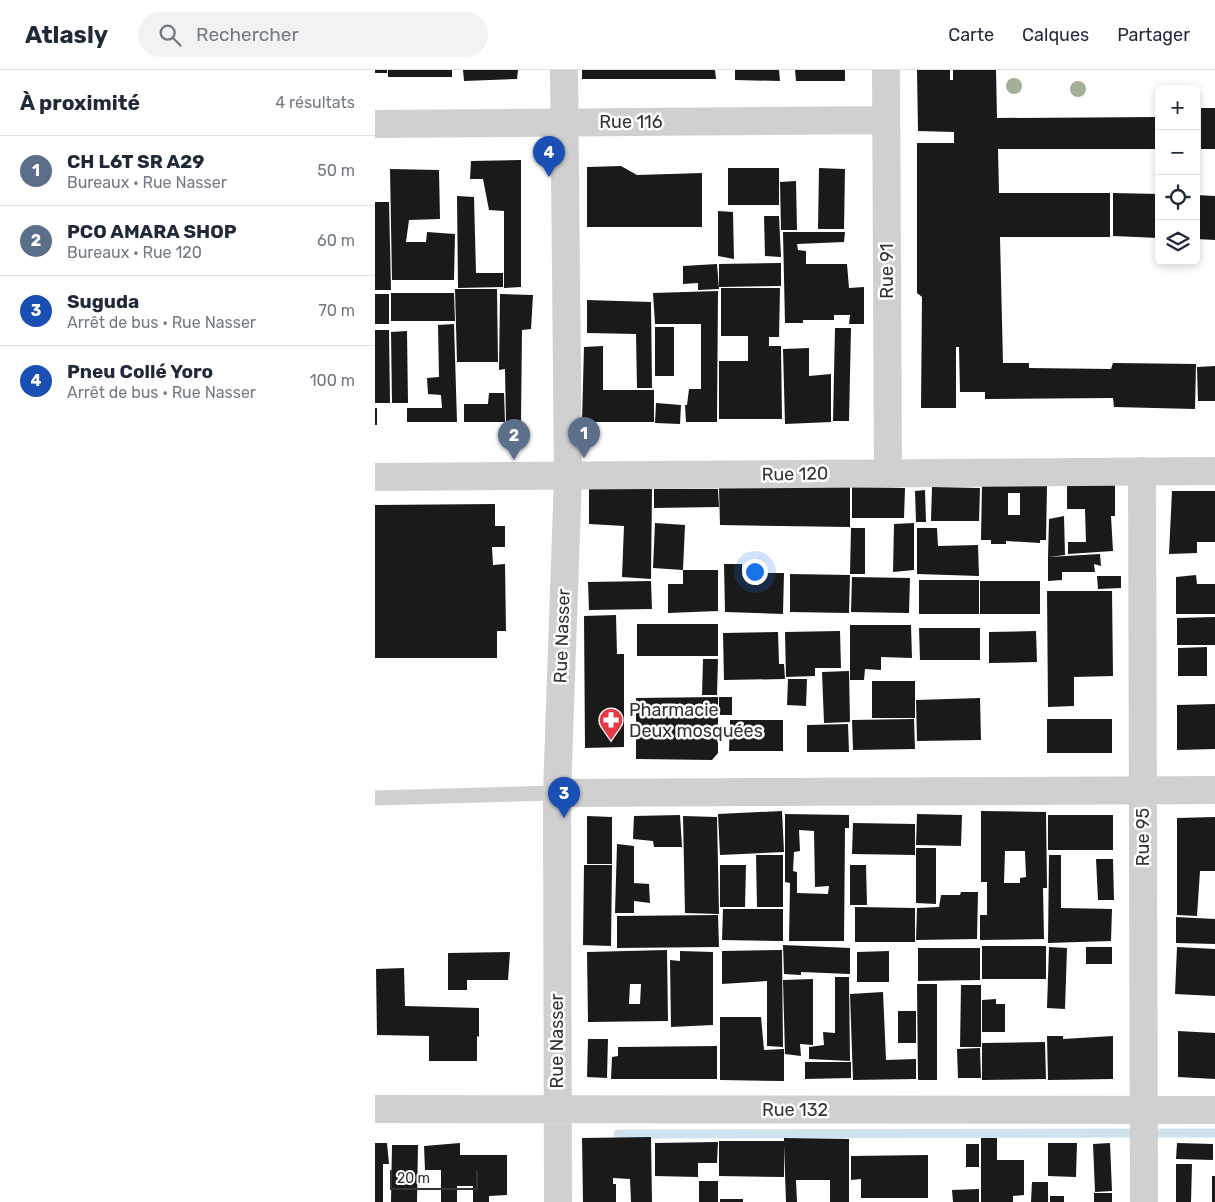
<!DOCTYPE html>
<html lang="fr">
<head>
<meta charset="utf-8">
<style>
	:root { --surface:#fff; --page:#f2f2f3; --text:#1f2937; --muted:#747a83; --line:#e0e1e3; --accent:#e63946 }
	body { margin:0; font-family:Rubik,sans-serif; background:var(--page); color:var(--text) }
	.controls { position:absolute; right:15px; top:15px; display:grid; overflow:hidden; border-radius:8px; box-shadow:0 2px 8px #0003 }
	.controls button { width:45px; height:45px; display:grid; place-items:center; padding:0; border:0; border-bottom:1px solid var(--line); background:var(--surface); color:var(--text); font:25px sans-serif }
	.scale { position:absolute; left:15px; bottom:12px; width:88px; box-sizing:border-box; padding-left:5px; border:2px solid #333; border-top:0; font-size:14px; line-height:18px; white-space:nowrap; color:#333; -webkit-text-stroke:4px #fff; paint-order:stroke }
	.you { position:absolute; left:379px; top:501px; width:18px; height:18px; margin:-12px; border:4px solid #fff; border-radius:50%; background:#1a73e8; box-shadow:0 0 0 8px #1a73e833 }
	.badge { display:grid; place-items:center; width:32px; height:32px; border-radius:50%; background:var(--accent); color:#fff; font-size:16px; font-weight:700 }
	.pin { position:absolute; translate:-50% -41px; filter:drop-shadow(0 1px 2px #0008) }
	.pin::after { content:''; position:absolute; top:26px; width:18px; height:15px; background:inherit; clip-path:polygon(0 0,100% 0,50% 100%) }
	.list { margin:0; padding:0; list-style:none }
	h2 { display:flex; justify-content:space-between; align-items:center; height:65px; margin:0; padding:0 20px; font-size:21px }
	h2 small { font-size:16px; font-weight:400; color:var(--muted) }
	.list li { display:grid; grid-template-columns:32px 1fr auto; gap:15px; align-items:center; box-sizing:border-box; height:70px; padding:0 20px; border-top:1px solid var(--line) }
	.list b { display:block; font-size:19px; white-space:nowrap }
	.list p { margin:0; font-size:16px; white-space:nowrap; color:var(--muted) }
	.list em { font-size:16px; font-style:normal; color:var(--muted) }
	.icon { flex:none; width:28px; height:28px; fill:none; stroke:currentColor; stroke-width:2; stroke-linecap:round; stroke-linejoin:round }
	.map { position:relative; flex:none; width:840px; height:1132px; overflow:hidden }
	header { display:flex; align-items:center; gap:30px; box-sizing:border-box; height:70px; padding:0 25px; background:var(--surface); border-bottom:1px solid var(--line) }
	header strong { font-size:24px }
	nav { display:flex; gap:28px; margin-inline-start:auto; font-size:18px }
	.search { width:350px; height:45px; background:var(--page); display:flex; align-items:center; gap:12px; box-sizing:border-box; padding:0 18px; border-radius:28px; color:var(--muted); font-size:19px }
	main { display:flex }
	aside { flex:1; background:var(--surface) }
	.map>svg:first-child { display:block }
	.lines { fill:none; stroke-linecap:round; stroke-linejoin:round }
	.stream { stroke:#cfe2ee; stroke-width:9 }
	.building { fill:#1a1a1a; fill-rule:evenodd }
	.service { stroke:#d0d0d0; stroke-width:15 }
	.minor { stroke:#d0d0d0; stroke-width:28 }
	.tree { fill:#a2b095 }
	.labels { text-anchor:middle; stroke-width:5; stroke-linejoin:round; paint-order:stroke }
	.street-label { font-size:18px; fill:#333; stroke:#fff }
	.poi-label { font-size:18px; fill:#333; stroke:#fff; text-anchor:start }
</style>
</head>
<body>
<header>
<strong>Atlasly</strong>
<div class="search"><svg class="icon" aria-label="search" viewBox="0 0 24 24"><circle cx="10" cy="10" r="6"/><path d="M15 15l6 6"/></svg>Rechercher</div>
<nav><a>Carte</a><a>Calques</a><a>Partager</a></nav>
</header>
<main>
<aside>
<h2>À proximité<small>4 résultats</small></h2>
<ul class="list">
<li><span class="badge" style="background:#5c6f8a">1</span><div><b>CH L6T SR A29</b><p>Bureaux · Rue Nasser</p></div><em>50 m</em></li>
<li><span class="badge" style="background:#5c6f8a">2</span><div><b>PCO AMARA SHOP</b><p>Bureaux · Rue 120</p></div><em>60 m</em></li>
<li><span class="badge" style="background:#1a4fb4">3</span><div><b>Suguda</b><p>Arrêt de bus · Rue Nasser</p></div><em>70 m</em></li>
<li><span class="badge" style="background:#1a4fb4">4</span><div><b>Pneu Collé Yoro</b><p>Arrêt de bus · Rue Nasser</p></div><em>100 m</em></li>
</ul>
</aside>
<div class="map">
<svg width="840" height="1132" viewBox="0 0 840 1132">
	<rect width="100%" height="100%" fill="#fff"/>
	<g class="lines">
		<path class="stream" d="M243,1064L840,1063"/>
	</g>
	<path class="building" d="M0,0H12V3H0Z
		M13,0H77V7H13Z
		M88,0H143L142,9L89,11Z
		M207,0H340L341,9H207Z
		M360,0H404L405,11L360,10Z
		M420,0H470V11H421Z
		M542,0H575V10H578V0H621L622,48L784,47V79H623L624,123H735V167H625L628,293H654V298L736,299L738,293L821,294L820,339L739,337L738,328L610,329V322H585L584,277H581V338H546L547,227L542,223V73H579V62L543,61Z
		M826,38H840V79H826Z
		M146,90V217L129,218V141L114,140L108,109H95L96,91Z
		M246,96L262,105L327,103V157H212V97Z
		M353,98H404V135H353Z
		M444,98L470,99L469,159H443Z
		M15,99L64,100L65,149L34,150L31,172H51L52,162L80,164L79,210H17Z
		M421,111L422,160H406L405,112Z
		M738,123L784,124V168L738,166Z
		M821,125L840,126V170L821,169Z
		M82,126L99,127L101,203H128V217L83,218Z
		M0,132H14L16,220H0Z
		M343,141L358,142L359,189L343,186Z
		M389,146H404L406,187L390,186Z
		M408,162H470L469,172L422,174L423,180L431,181V194H472L474,218L489,217V254H474L475,245H459V250H428V253H410Z
		M406,193V216L344,217V194Z
		M342,194L344,219L323,220V213L308,214V196Z
		M346,218H405L404,267H394V276H406L407,349H344V291H373V266H346Z
		M80,219H122L123,292H82Z
		M343,221L342,352H311L310,335H312L314,319H326V254H280L278,223Z
		M16,223H79L80,251H16Z
		M0,224H14V254H0Z
		M125,224L158,225L156,259L147,260L146,351L131,352L130,299L124,300Z
		M212,230L276,232L277,318H262L261,264L212,263Z
		M79,254L82,352H32V338H67L66,325L53,324L52,308L64,307L63,255Z
		M280,257H299V306H280Z
		M460,258H476L474,351H458Z
		M0,260H14L15,333H0Z
		M32,261L33,333H17L16,262Z
		M228,276V320H279V352H207L209,277Z
		M434,278V306L456,304V352L410,354L408,279Z
		M840,296V331H823L822,297Z
		M114,323H129L130,352H89V334H113Z
		M281,333L306,335L305,354L280,353Z
		M0,338H2V355H0Z
		M607,414L672,416L671,470H665V473L631,471V474H616V470H606ZM633,423H645V445H633Z
		M692,415H740V446H736L738,481L693,484V472H711L710,439H692Z
		M344,417H475V457L345,455Z
		M477,417L530,418L529,448H477Z
		M557,417L605,418L604,451H556Z
		M214,418H277L276,509L247,507L249,456L214,454Z
		M279,419H343L344,437L279,438Z
		M550,420L551,452H541L540,421Z
		M797,421H840V472H822V483L794,484Z
		M120,434V456H130V477H117L118,495L130,494L131,561H122V588H0V435Z
		M689,446L690,485L673,487L674,449Z
		M280,453L310,455L308,500L278,498Z
		M539,453V500L518,502L519,454Z
		M476,458H490V504H475Z
		M542,458H562L563,476L603,475L604,506L542,504Z
		M725,484L726,496L719,494L720,502H687V510L673,511V487Z
		M349,494H367V503H409L408,544L350,542Z
		M308,500H343V541L293,543V514H308Z
		M415,504L475,505L474,543L415,542Z
		M821,505L822,514H840V544H801V507Z
		M722,506H746V518L723,519Z
		M477,507L535,508L534,543L476,542Z
		M544,510H604V544H544Z
		M276,511L277,539L214,540L213,512Z
		M605,511H665V544H605Z
		M672,521H737L738,606L699,607V636L673,637Z
		M241,545L242,584H249V677L210,678L209,546Z
		M840,547V575H802V548Z
		M262,554H343V586H262Z
		M475,555H536L537,588L506,587V600L490,599L489,610H475Z
		M544,558H605V590H545Z
		M465,561L466,598H440V606L411,607L410,562Z
		M661,561L662,592L614,593V562Z
		M403,562L404,594H409L410,609L349,610L348,563Z
		M832,577V606H803V578Z
		M328,589H343L342,625H327Z
		M474,601L475,652L449,653L447,602Z
		M413,609H432L431,636L412,635Z
		M497,611H540V648H497Z
		M343,627V683L337,690L261,689V628Z
		M344,627H357V645H344Z
		M605,628L606,670L542,671L541,630Z
		M840,634V679L802,680V635Z
		M539,649L540,679L478,680L477,650Z
		M672,649H737V683H672Z
		M355,650H408V681H354Z
		M473,654L474,682H432V655Z
		M407,741L409,782L345,785L343,744Z
		M606,741L671,742L672,818H668L669,869L605,870V845H612V812H606ZM630,781H650L651,807L645,808V813H629Z
		M410,744L474,745V758H470L469,871H414L415,813L410,812ZM424,760L439,761L440,817L454,816L453,824L422,823V802L418,801L419,782L425,781Z
		M542,744L587,745L586,776L541,775Z
		M305,745L307,777H279L278,771L258,769L259,746Z
		M673,745H738V780H673Z
		M212,746L237,747V794H212Z
		M308,746L342,747L344,844L310,843Z
		M840,747V801H825L822,846L802,845V748Z
		M478,753L540,754V785L477,784Z
		M242,774L259,776V813L274,814L275,833L259,831V843H240Z
		M541,778H561V834L541,833Z
		M381,785H408V837H382Z
		M674,785H686V838L737,839L736,871L673,873Z
		M721,789H738L739,830H723Z
		M209,795H237L236,876L208,875Z
		M345,795H371L370,837H345Z
		M475,795H491L492,835H475Z
		M586,822H603L602,869L541,870L542,838L564,837L566,825H585Z
		M480,837L540,838V872H480Z
		M348,839H408V871L347,870Z
		M343,845L344,877L242,878V846Z
		M801,847L840,849V874L801,873Z
		M408,875L475,878V904L426,902V905L409,904Z
		M607,876H671V909H607Z
		M674,877L692,878L690,939L672,938Z
		M711,877H737V894H711Z
		M802,877L840,879V926L800,924Z
		M543,878H605V910L543,911Z
		M292,880L293,951L213,952L212,882ZM255,914H266L265,934H254Z
		M407,880L408,977L392,976V911L347,914V881Z
		M305,881L338,882V955L296,957L295,890L305,891Z
		M514,881V912H482V882Z
		M135,882L133,910H92V920H73V883Z
		M29,898L30,936L104,938V967L102,966V991H54V966L2,965L1,899Z
		M460,907H474L475,991L434,989V977L449,975L448,962L460,963Z
		M438,909V975L425,974L426,986L410,984L408,910Z
		M542,914H562V1010H543Z
		M586,915H606V977H585Z
		M508,922L511,990L541,989V1009L478,1010L475,924Z
		M621,929V934H630V962H607V930Z
		M523,941H541V973H523Z
		M345,947H386L389,980L409,979V1011L345,1010Z
		M803,961L840,963V1009L803,1007Z
		M672,966H688V969L738,966V1009L673,1010Z
		M213,969H233L232,1008L212,1007Z
		M670,972L671,1009L607,1010V973Z
		M342,976V1009H236L237,987L243,986V977Z
		M605,978L606,1008H583L582,979Z
		M430,992H476V1008L430,1009Z
		M276,1067L277,1132H256L255,1109L238,1108V1114H241V1132H208L207,1068Z
		M409,1068L474,1069V1132H455V1110H421L422,1132H411L409,1075V1107L344,1106V1071H409Z
		M606,1068H622V1090H649V1125L638,1126V1132H606Z
		M343,1072L342,1093H323V1107L280,1106V1073Z
		M0,1073H12L14,1094H8V1132H0Z
		M85,1073V1085H132V1125L114,1126V1132H98V1116H82V1132H66V1100H50L49,1076Z
		M673,1073H702L701,1107L673,1106Z
		M735,1073L737,1121L720,1122L718,1074Z
		M802,1073L838,1074V1090L801,1089Z
		M591,1074H604V1097H591Z
		M17,1075H43L42,1132H16Z
		M553,1085V1128H486V1109L476,1110V1086Z
		M801,1094H817L816,1132H801Z
		M837,1106H840V1132H837Z
		M324,1111H343V1132H324Z
		M657,1112H673V1132H656Z
		M604,1119V1132H578L577,1120Z
		M719,1123H737V1132H719Z
		M675,1126H689V1132H675Z
		M345,1129H368V1132H345Z"/>
	<g class="lines">
		<path class="service" d="M0,728L182,723"/>
		<path class="minor" d="M511,0L513,403
			M0,54L511,50
			M767,401L769,1132
			M0,407L840,401
			M182,723L840,720
			M0,1039L840,1040
			M183,1132L182,723L193,406L189,0"/>
	</g>
	<g class="tree">
		<circle cx="639" cy="16" r="8"/>
		<circle cx="703" cy="19" r="8"/>
	</g>
	<defs>
		<symbol id="pharmacy-pin" viewBox="-11 -11 22 30"><path d="M0 17L-7.5 6A9.5 9.5 0 1 1 7.5 6Z" fill="#e63946" stroke="#fff"/><path d="M-2-6h4v4h4v4h-4v4h-4v-4h-4v-4h4Z" fill="#fff"/></symbol>
	</defs>
	<g fill-rule="evenodd">
		<use href="#pharmacy-pin" x="222" y="636" width="28" height="38"/>
	</g>
	<g class="labels">
		<g class="street-label">
			<text x="256" y="58">Rue 116</text>
			<text transform="translate(512 201) rotate(-90)" y="6">Rue 91</text>
			<text transform="translate(420 404) rotate(-1)" y="6">Rue 120</text>
			<text transform="translate(187 566) rotate(-88)" y="6">Rue Nasser</text>
			<text transform="translate(768 767) rotate(-90)" y="6">Rue 95</text>
			<text transform="translate(182 971) rotate(-90)" y="6">Rue Nasser</text>
			<text x="420" y="1046">Rue 132</text>
		</g>
		<g class="poi-label">
			<text x="254" y="646">Pharmacie<tspan x="254" dy="21">Deux mosquées</tspan></text>
		</g>
	</g>
</svg>
<div class="controls">
<button>+</button>
<button>−</button>
<button><svg class="icon" aria-label="locate" viewBox="0 0 24 24"><circle cx="12" cy="12" r="6"/><path d="M12 2v4M12 18v4M2 12h4M18 12h4"/></svg></button>
<button><svg class="icon" aria-label="layers" viewBox="0 0 24 24"><path d="M12 4l9 5-9 5-9-5zM3 14l9 5 9-5"/></svg></button>
</div>
<div class="scale">20 m</div>
<div class="you"></div>
<div class="pin badge" style="left:209px;top:388px;background:#5c6f8a">1</div>
<div class="pin badge" style="left:139px;top:390px;background:#5c6f8a">2</div>
<div class="pin badge" style="left:189px;top:748px;background:#1a4fb4">3</div>
<div class="pin badge" style="left:174px;top:107px;background:#1a4fb4">4</div>
</div>
</main>
</body>
</html>
